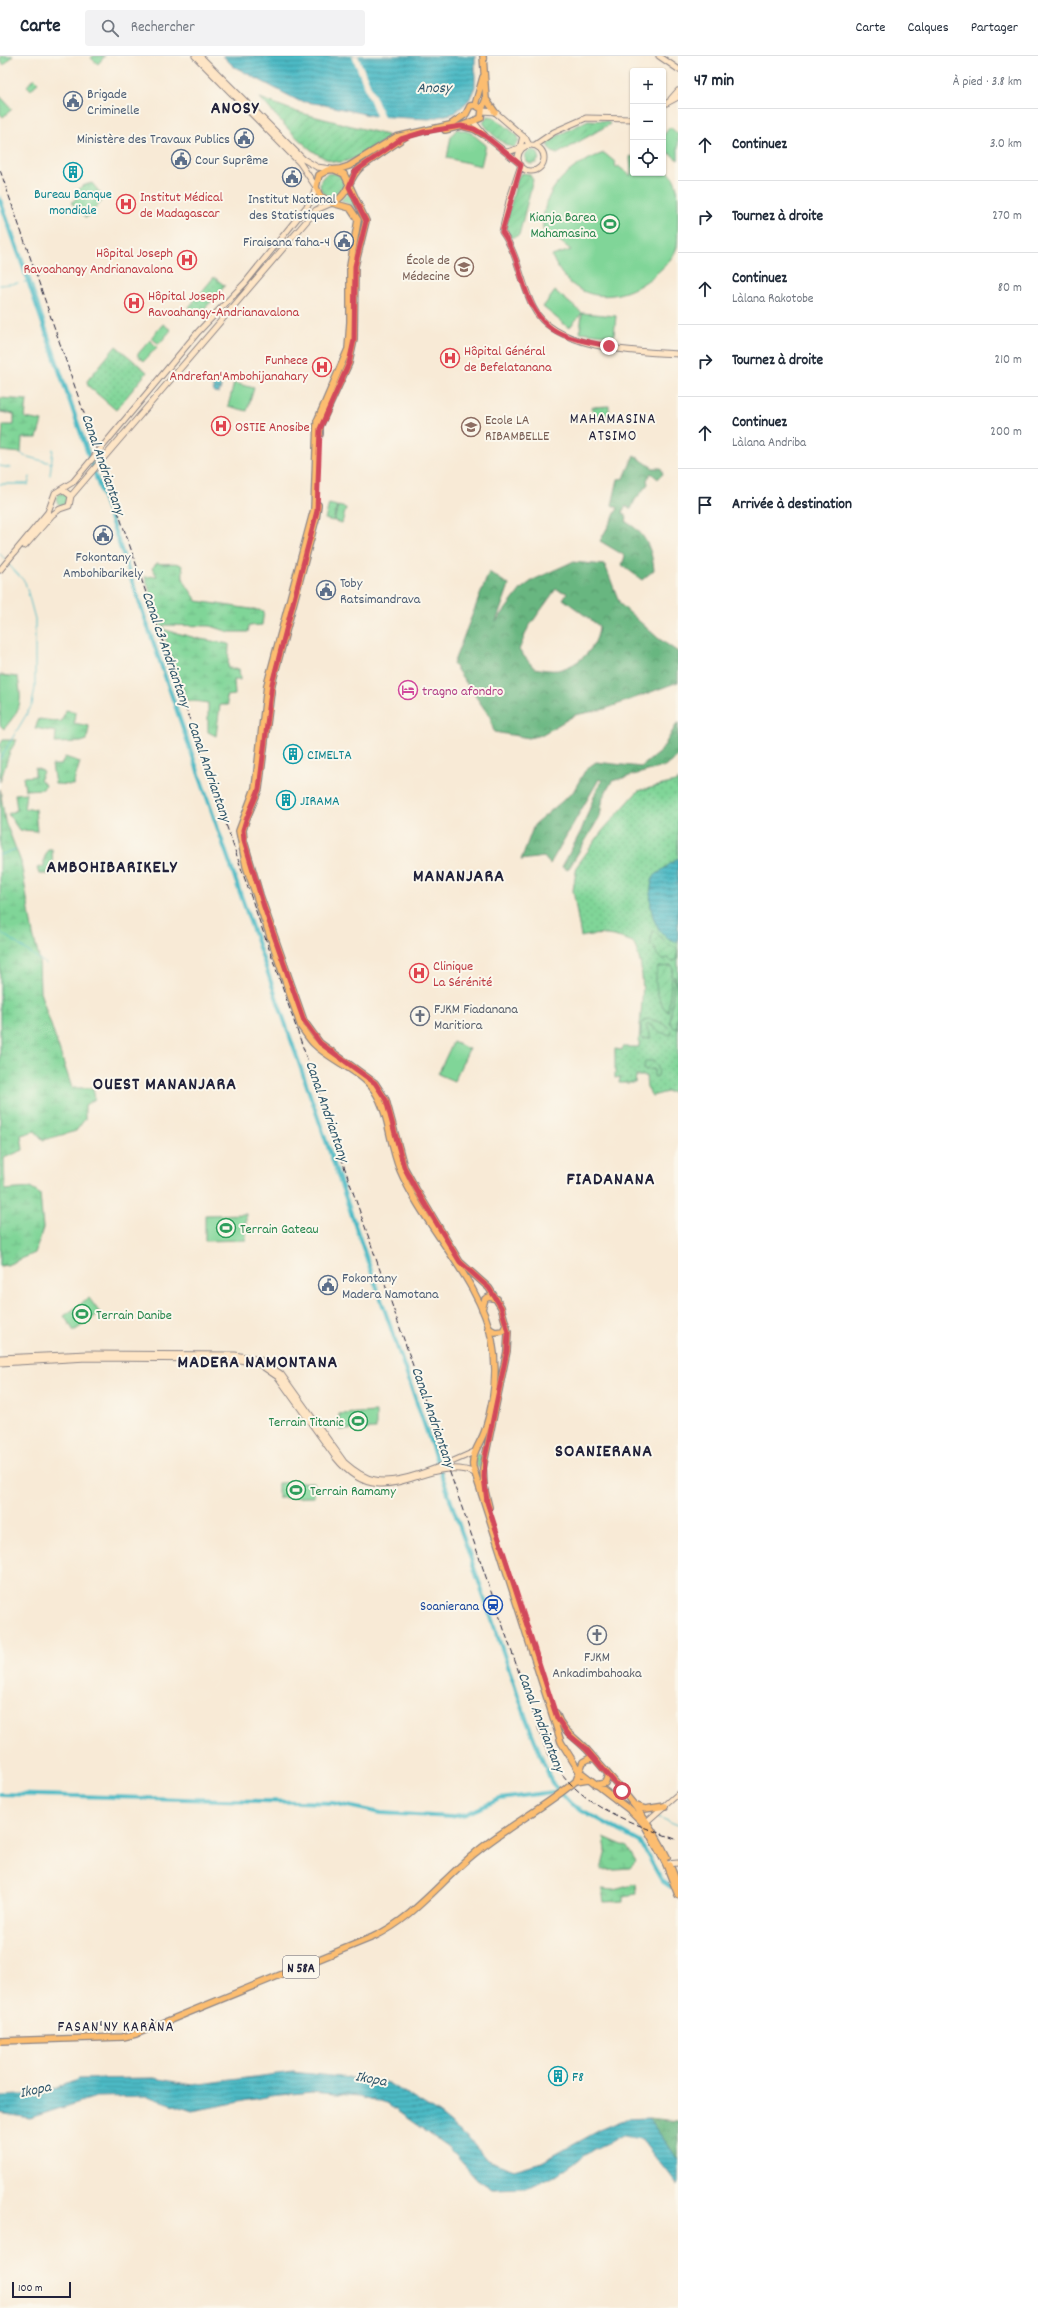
<!DOCTYPE html>
<html lang="fr">
<head>
<meta charset="utf-8">
<style>
	:root { --surface:#fff; --page:#f2f2f3; --text:#1f2937; --muted:#747a83; --line:#e0e1e3 }
	body { margin:0; font-family:Dekko,sans-serif; background:var(--page); color:var(--text) }
	.controls { position:absolute; right:12px; top:12px; display:grid; overflow:hidden; border-radius:4px; box-shadow:0 1px 3px #0004 }
	.controls button { width:36px; height:36px; display:grid; place-items:center; padding:0; border:0; border-bottom:1px solid var(--line); background:var(--surface); color:var(--text); font:20px sans-serif }
	.scale { position:absolute; left:12px; bottom:10px; width:59px; box-sizing:border-box; padding-left:4px; border:2px solid #22223b; border-top:0; font-size:11px; line-height:14px; white-space:nowrap; color:#22223b; -webkit-text-stroke:3px #fbf7ec; paint-order:stroke }
	.stop { position:absolute; width:12px; height:12px; margin:-9px; border:3px solid #d1495b; border-radius:50%; background:#fff }
	.stop.end { background:#d1495b; border-color:#fff; box-shadow:0 1px 4px #0008 }
	.list { margin:0; padding:0; list-style:none }
	h2 { display:flex; justify-content:space-between; align-items:center; height:52px; margin:0; padding:0 16px; font-size:17px }
	h2 small { font-size:13px; font-weight:400; color:var(--muted) }
	.list li { display:grid; grid-template-columns:26px 1fr auto; gap:12px; align-items:center; box-sizing:border-box; height:72px; padding:0 16px; border-top:1px solid var(--line) }
	.list b { display:block; font-size:15px; white-space:nowrap }
	.list p { margin:0; font-size:13px; white-space:nowrap; color:var(--muted) }
	.list em { font-size:13px; font-style:normal; color:var(--muted) }
	.icon { flex:none; width:22px; height:22px; fill:none; stroke:currentColor; stroke-width:2; stroke-linecap:round; stroke-linejoin:round }
	.map { position:relative; flex:none; width:678px; height:2252px; overflow:hidden }
	header { display:flex; align-items:center; gap:24px; box-sizing:border-box; height:56px; padding:0 20px; background:var(--surface); border-bottom:1px solid var(--line) }
	header strong { font-size:19px }
	nav { display:flex; gap:22px; margin-inline-start:auto; font-size:14px }
	.search { width:280px; height:36px; background:var(--page); display:flex; align-items:center; gap:10px; box-sizing:border-box; padding:0 14px; border-radius:4px; color:var(--muted); font-size:15px }
	main { display:flex }
	aside { flex:1; background:var(--surface) }
	.map>svg:first-child { display:block }
	.grass { fill:url(#grass-dots); stroke:#517c6a }
	.forest { fill:url(#forest-crowns); stroke:#456c5e; fill-rule:evenodd }
	.wetland { fill:url(#wetland-marsh); stroke:#517c6a }
	.garden { fill:url(#garden-furrows); stroke:#517c6a }
	.pitch { fill:#80d598; stroke:#517c6a }
	.water { fill:url(#water-rules); stroke:#376e80 }
	.pier { fill:#f8ead6 }
	.lines { fill:none; stroke-linecap:round; stroke-linejoin:round }
	.stream { stroke:#4cbac5; stroke-width:1 }
	.canal { stroke:#4cbac5; stroke-width:4 }
	.secondary-casing { stroke:#8d8688; stroke-width:7 }
	.primary-casing { stroke:#8d8688; stroke-width:8 }
	.secondary { stroke:#fee5c5; stroke-width:5 }
	.primary { stroke:#fcbd6f; stroke-width:5.5 }
	.rail { stroke:#22223b; stroke-width:1; stroke-dasharray:6 3; stroke-linecap:butt }
	.route { stroke:#d1495b; stroke-width:5 }
	.labels { text-anchor:middle; stroke-width:4; stroke-linejoin:round; paint-order:stroke }
	.shield { fill:#fbf7ec; stroke:#636270; stroke-width:1 }
	.shield-label { font-size:13px; font-weight:bold; fill:#22223b }
	.service-label { font-size:14px; fill:#4e5e75; stroke:#fbf7ec; text-anchor:start }
	.culture-label { font-size:14px; fill:#0d838f; stroke:#fbf7ec; text-anchor:start }
	.health-label { font-size:14px; fill:#be3a42; stroke:#fbf7ec; text-anchor:start }
	.leisure-label { font-size:14px; fill:#27864d; stroke:#fbf7ec; text-anchor:start }
	.education-label { font-size:14px; fill:#785e54; stroke:#fbf7ec; text-anchor:end }
	.hotel-label { font-size:14px; fill:#b23c85; stroke:#fbf7ec; text-anchor:start }
	.worship-label { font-size:14px; fill:#5b616d; stroke:#fbf7ec; text-anchor:start }
	.transit-label { font-size:14px; fill:#164399; stroke:#fbf7ec; text-anchor:end }
	.water-label { font-size:15px; font-style:italic; fill:#31576b; stroke:#fbf7ec }
	.neighbourhood-label { font-size:15px; letter-spacing:1px; fill:#22223b; stroke:#fbf7ec }
	.district-label { font-size:18px; font-weight:bold; letter-spacing:1px; fill:#22223b; stroke:#fbf7ec }
</style>
</head>
<body>
<header>
<strong>Carte</strong>
<div class="search"><svg class="icon" aria-label="search" viewBox="0 0 24 24"><circle cx="10" cy="10" r="6"/><path d="M15 15l6 6"/></svg>Rechercher</div>
<nav><a>Carte</a><a>Calques</a><a>Partager</a></nav>
</header>
<main>
<div class="map">
<svg width="678" height="2252" viewBox="0 0 678 2252">
	<defs>
		<pattern id="grass-dots" width="8" height="8" patternUnits="userSpaceOnUse"><rect width="8" height="8" fill="#80d598"/><path d="M2 2h.1M6 6h.1" fill="none" stroke="#6eb784" stroke-width="1.8" stroke-linecap="round"/></pattern>
		<pattern id="forest-crowns" width="20" height="18" patternUnits="userSpaceOnUse"><rect width="20" height="18" fill="#68b680"/><path d="M2 6a3 3 0 1 1 6 0M12 15a3 3 0 1 1 6 0" fill="none" stroke="#55946a"/></pattern>
		<pattern id="wetland-marsh" width="20" height="14" patternUnits="userSpaceOnUse"><rect width="20" height="14" fill="#80d598"/><path d="M1 5h8M5 5V1M11 12h8M15 12V8" fill="none" stroke="#6eb784"/></pattern>
		<pattern id="garden-furrows" width="10" height="10" patternUnits="userSpaceOnUse"><rect width="10" height="10" fill="#80d598"/><path d="M-1 1l2-2M0 10L10 0M9 11l2-2" fill="none" stroke="#6eb784"/></pattern>
		<pattern id="water-rules" width="6" height="5" patternUnits="userSpaceOnUse"><rect width="6" height="5" fill="#4cbac5"/><path d="M0 2.5h6" fill="none" stroke="#3f97a1"/></pattern>
	</defs>
	<rect width="100%" height="100%" fill="#fbf7ec"/>
	<filter id="ink" filterUnits="userSpaceOnUse"><feTurbulence type="fractalNoise" baseFrequency=".025" numOctaves="2"/><feDisplacementMap in="SourceGraphic" scale="8" xChannelSelector="R" yChannelSelector="G"/><feConvolveMatrix kernelMatrix="1 2 1 2 8 2 1 2 1" color-interpolation-filters="sRGB"/></filter>
	<filter id="wash" filterUnits="userSpaceOnUse"><feTurbulence type="fractalNoise" baseFrequency=".012" numOctaves="4" result="noise"/><feDisplacementMap in="SourceGraphic" scale="16" xChannelSelector="R" yChannelSelector="G"/><feGaussianBlur stdDeviation="0.9" result="paint"/><feColorMatrix in="noise" values="0 0 0 0 0 0 0 0 0 0 0 0 0 0 0 0 0 1.4 0 .05"/><feComposite in="paint" operator="in"/></filter>
	<g filter="url(#wash)">
		<rect width="100%" height="100%" fill="#f8ead6"/>
		<path class="grass" d="M214,221L225,230L198,260L189,251Z
			M116,290L147,316L116,354L88,330L87,325Z
			M609,350V359H593L592,351Z
			M678,724V1036H667L652,1040L647,1032L646,1020H636L635,1027H619L620,1021L615,1022V993L622,994L623,991H639C639,955 650,920 633,886C614,879 600,876 581,881L573,834L577,810L603,774L638,735L675,726Z
			M477,1398H479L482,1402L479,1412L476,1411L475,1401Z"/>
		<path class="forest" d="M634,399L653,412H661L663,418L658,423L651,417L647,424L648,428L635,444L631,453L626,450L622,456L627,462L626,466C645,476 652,493 654,514L642,524L622,509L625,500L600,485L618,452L612,449L618,423L624,422Z
			M572,506L605,509L620,548L658,582L678,596V626L605,653L575,659L541,679L529,682L494,676L490,661L453,608L489,516L509,529L496,566L521,533L533,524ZM556,533L567,537L563,543L599,570C598,591 580,609 558,614C551,615 541,613 534,612L519,594L528,572Z
			M678,666V700L666,710L612,725L603,741L600,760L568,814L562,811L581,775L597,733L602,725L599,723L550,808L544,801L521,804L534,769L573,736L586,713L596,706L641,711L661,695Z
			M648,2062L678,2065V2103Z"/>
		<path class="wetland" d="M0,342L27,344L25,362L42,365L37,382H22L21,397L1,395L3,369H14V358L0,356Z
			M157,507C165,509 174,506 179,508C185,510 182,517 183,522C186,530 193,538 197,545L264,555L262,569L249,570L248,576H229L211,570L163,569L165,574L200,583L229,588L228,612L239,613L240,624H234L235,639L226,640L228,649H220L216,680L208,676V647L186,644L145,521L157,520L152,512Z
			M66,654L75,656L74,667L89,670L87,684L81,686L55,687L56,676L35,672L39,663L61,666Z
			M3,684H17L10,695L0,726V689Z
			M65,701L80,706L73,729L55,728L52,709H61Z
			M35,712L43,715L40,723L45,729L43,733L25,734L23,721L35,720Z
			M0,733L5,765L21,806L33,879L39,902L40,936L72,1032H93L95,1043L85,1049V1063L76,1075L43,1084L35,1075L21,1079L23,1094L4,1102L5,1134L30,1132L40,1138L43,1172L35,1197L7,1209L0,1210Z
			M26,737L24,753H35L37,775L19,774L8,758L17,754L15,738Z
			M48,793H52L53,814L51,818H39L37,812L44,810V803Z
			M604,1781L627,1791L636,1806L630,1812L601,1814L606,1794Z
			M636,1828L637,1838L624,1840V1845L604,1846L602,1833L614,1834Z"/>
		<path class="garden" d="M260,42L297,56L387,79V83C374,90 358,103 343,106C316,110 278,61 260,42Z
			M488,60L494,61L518,80L519,86L514,91C507,93 484,72 483,65Z
			M588,64L608,65L610,68L557,98C550,96 546,91 549,84Z
			M525 101a7 7 0 1 1 14 0a7 7 0 1 1-14 0Z
			M522,117L529,118L533,124L519,179L511,182L505,171L518,121Z
			M320 129a12 12 0 1 1 24 0a12 12 0 1 1-24 0Z
			M92,127L102,139V145L86,162L71,147L77,141C76,131 84,129 92,127Z
			M349,136L357,150L355,152L341,144Z
			M56 443a6 6 0 1 1 12 0a6 6 0 1 1-12 0Z
			M653,875H655L667,888L678,893L676,904L671,905L668,902L662,904L657,899L654,890L650,889Z
			M672,910L673,912L668,956C657,947 653,924 658,911Z
			M675,920L678,938L677,972H674L670,966Z
			M646,963C655,963 667,968 672,975L671,979L659,976L648,967L646,970L651,982L643,983L641,981V969Z
			M645,1005H653C657,1009 661,1015 657,1021L654,1020V1013L644,1014Z"/>
		<path class="pitch" d="M1,0H13L4,9L0,5Z
			M93,0H105L98,8L91,2Z
			M34,22L38,26L31,34L27,30Z
			M0,40L12,53L3,61L0,58Z
			M670,71L678,78V104L663,92V80Z
			M457,73L470,76L486,89L481,110L447,102L451,80Z
			M604,97L615,106L616,112L618,110L631,120L630,100L633,101V117H663V111C678,122 678,135 678,151C678,163 678,181 677,191C674,201 665,210 657,217C620,250 572,249 552,200L571,194L557,183L559,180H553L543,174C541,134 567,110 604,97Z
			M555,235L582,257L569,272L543,251Z
			M582,257L616,260L614,280L580,276Z
			M163,268L171,274L159,288L151,282Z
			M150,284L157,291L144,305L137,299Z
			M234,327L254,332L247,355L228,350Z
			M329,448L337,450L333,465L325,463Z
			M338,450L346,452L342,467L334,465Z
			M0,619L18,621C22,648 22,651 4,673L0,669Z
			M453,986L469,993L454,1025L438,1018Z
			M246,1158V1184L205,1185V1159Z
			M89,1242L100,1257L74,1275L64,1260Z
			M376,1356V1373L340,1374L339,1358Z
			M314,1426V1441L278,1442V1427Z"/>
		<path class="water" d="M223,0H475V31L469,44L455,57L429,63L374,60L320,48L299,45L233,10Z
			M214,324L221,331L219,337L214,336L212,326Z
			M678,802V886C650,880 647,843 653,821Z
			M293,2016L388,2026L440,2059L469,2083L487,2104L514,2114L542,2106L600,2074L626,2063L648,2062L678,2103V2130L640,2082L624,2079L594,2093L553,2121L525,2132L492,2133L477,2123L448,2091L387,2048L360,2040L311,2036L271,2040L192,2055L148,2040L95,2041L30,2062L0,2057V2040L42,2038L79,2023L154,2022L192,2029Z"/>
		<path class="pier" d="M352,0H358L385,63L377,62Z"/>
		<g class="lines">
			<path class="stream" d="M0,140L31,225L91,402
				M24,226L31,225
				M0,229L18,227
				M21,397L24,400L51,407
				M0,410L11,412
				M95,415L314,1052
				M50,419L53,393
				M0,428H27
				M28,429L30,421
				M0,498L5,503
				M0,703L32,649L35,632V563L25,526L8,508
				M0,799L16,793
				M0,876L46,908
				M658,1761L678,1769"/>
			<path class="canal" d="M0,144L527,1665L552,1727L571,1748L640,1786L662,1825L671,1831
				M0,1738L333,1747L381,1757L450,1761L466,1758L500,1743L560,1735"/>
		</g>
	</g>
	<g filter="url(#ink)">
		<g class="lines">
			<defs>
				<path id="secondary" d="M200,0L303,103L317,111L331,113
					M659,0L678,13
					M671,43L678,35
					M663,49L678,41
					M483,55L495,56L526,83L529,89
					M473,65L484,79L519,107
					M518 102a13 13 0 1 1 26 0a13 13 0 1 1-26 0Z
					M535,89L554,76L586,62L633,63
					M507,96L520,92L523,80
					M521,109L509,145L502,176C518,198 521,227 533,251C553,293 637,296 678,298
					M71,440L316,154L332,147
					M25,490L52,459L60,453L69,450L71,440L63,434
					M0,514L48,456L55,437L73,426L198,276L245,227L312,144L316,131L300,107L195,0
					M0,1302L88,1298L235,1299L260,1304L281,1318L344,1406C353,1414 363,1422 375,1424C401,1430 451,1406 474,1396
					M0,1307L87,1302L235,1303L259,1308L278,1321L336,1402C384,1462 426,1396 475,1417
					M644,1768L678,1738
					M666,1808L678,1807"/>
				<path id="primary" d="M483,21L475,49L470,50L466,58L450,69L396,81L349,110L340,113L328,114L319,119L316,131L320,140L332,147L350,152L358,164L350,210V266L348,293L317,365L314,453L267,629L255,732L239,775L246,810L301,971C305,976 309,983 314,988C330,1004 361,1015 374,1034C390,1058 389,1088 400,1114C424,1171 481,1225 492,1284C498,1313 494,1346 485,1374C481,1387 471,1397 473,1411L561,1686L579,1715L631,1755L644,1768L666,1808L678,1839
					M486,43L495,56
					M482,53L486,43L483,0
					M462,70L474,73L484,79
					M445,74L461,70L481,62L482,53L475,49
					M332,147C349,140 348,123 360,112L405,81
					M320,378V370L349,307L354,284L355,210L366,165L347,124L344,118L335,114
					M318,449L316,463L272,628L259,733L246,764L243,774L244,785L260,839L304,965L320,987L375,1027L386,1044L404,1111L416,1133L460,1206L489,1232L501,1251L508,1276L507,1295L483,1412L484,1431L489,1451
					M482,1253L485,1243L489,1241L497,1243
					M488,1272L495,1276L503,1275L506,1269
					M556,1657C562,1676 577,1682 589,1696C618,1730 647,1759 667,1801
					M576,1725L583,1706L590,1702L595,1703
					M596,1729L605,1727L608,1719
					M637,1750L645,1753L665,1750
					M670,1809L678,1829
					M0,1985L123,1981L136,1978L373,1881C414,1862 440,1826 474,1798C506,1771 544,1752 576,1725L588,1723"/>
			</defs>
			<use href="#secondary" class="secondary-casing"/>
			<use href="#primary" class="primary-casing"/>
			<use href="#secondary" class="secondary"/>
			<use href="#primary" class="primary"/>
			<path class="rail" d="M0,114L544,1689C572,1748 621,1763 678,1784"/>
		</g>
	</g>
	<g class="lines" filter="url(#ink)">
		<path class="route" d="M609,290C558,281 538,276 522,223C517,206 512,190 502,176L521,109L484,79L474,73L461,70L424,76L401,83L360,112L355,116L349,131L366,165L355,210L354,284L349,307L320,373L317,455L272,628L259,733L246,764L243,774L244,784L264,851L304,965L320,987L375,1027L386,1044L404,1111L416,1133L460,1206L489,1232L501,1251L508,1276L507,1295L485,1402L484,1421L487,1446L557,1662L568,1678L586,1693L622,1735"/>
	</g>
	<defs>
		<symbol id="civic-ring" viewBox="-11 -11 22 22"><circle r="9.5" fill="#fbf7ec" stroke="#5c6f8a" stroke-width="1.5"/><path d="M-.6-6.5H3V-4.5H.6V-3L4-1V1h2V6H-6V1h2V-1L-.6-3ZM-1.2 2.5V6h2.4V2.5Z" fill="#5c6f8a"/></symbol>
		<symbol id="building-ring" viewBox="-11 -11 22 22"><circle r="9.5" fill="#fbf7ec" stroke="#0f9aa8" stroke-width="1.5"/><path d="M-4-6H4V6H1V3H-1V6H-4ZM-2.5-4.3h1.7v1.8h-1.7ZM.8-4.3h1.7v1.8H.8ZM-2.5-1h1.7V.8h-1.7ZM.8-1h1.7V.8H.8Z" fill="#0f9aa8"/></symbol>
		<symbol id="hospital-ring" viewBox="-11 -11 22 22"><circle r="9.5" fill="#fbf7ec" stroke="#e0444e" stroke-width="1.5"/><path d="M-5-5h3v3.5h4V-5h3V5h-3V1.5h-4V5h-3Z" fill="#e0444e"/></symbol>
		<symbol id="stadium-ring" viewBox="-11 -11 22 22"><circle r="9.5" fill="#fbf7ec" stroke="#2e9e5b" stroke-width="1.5"/><path d="M0-5a6.5 5 0 1 0 0 10a6.5 5 0 1 0 0-10ZM-3.5-1.8h7v3.6h-7Z" fill="#2e9e5b"/></symbol>
		<symbol id="university-ring" viewBox="-11 -11 22 22"><circle r="9.5" fill="#fbf7ec" stroke="#8d6e63" stroke-width="1.5"/><path d="M0-5L7-2L0 1L-7-2ZM-4 1L0 2.5L4 1V4Q0 6-4 4Z" fill="#8d6e63"/></symbol>
		<symbol id="school-ring" viewBox="-11 -11 22 22"><circle r="9.5" fill="#fbf7ec" stroke="#8d6e63" stroke-width="1.5"/><path d="M0-5L7-2L0 1L-7-2ZM-4 1L0 2.5L4 1V4Q0 6-4 4Z" fill="#8d6e63"/></symbol>
		<symbol id="hotel-ring" viewBox="-11 -11 22 22"><circle r="9.5" fill="#fbf7ec" stroke="#d1479c" stroke-width="1.5"/><path d="M-6-4.5h1.5V1H6V5H4.5V3h-9V5H-6ZM-4 0a1.8 1.8 0 1 1 3.6 0ZM.5 0V-2.5h3Q6-2.5 6 0Z" fill="#d1479c"/></symbol>
		<symbol id="church-ring" viewBox="-11 -11 22 22"><circle r="9.5" fill="#fbf7ec" stroke="#6b7280" stroke-width="1.5"/><path d="M-1.2-6h2.4v3.5h3.3v2.4h-3.3V6h-2.4V-.1h-3.3v-2.4h3.3Z" fill="#6b7280"/></symbol>
		<symbol id="station-ring" viewBox="-11 -11 22 22"><circle r="9.5" fill="#fbf7ec" stroke="#1a4fb4" stroke-width="1.5"/><path d="M-3-6H3Q5-6 5-4V2Q5 4 3 4L4.5 6H3L1.5 4h-3L-3 6H-4.5L-3 4Q-5 4-5 2V-4Q-5-6-3-6ZM-3.5-4v3h7v-3ZM-3.5 1v1.5H-2V1ZM2 1v1.5H3.5V1Z" fill="#1a4fb4"/></symbol>
	</defs>
	<g fill-rule="evenodd">
		<use href="#civic-ring" x="62" y="34" width="22" height="22"/>
		<use href="#civic-ring" x="233" y="71" width="22" height="22"/>
		<use href="#civic-ring" x="170" y="92" width="22" height="22"/>
		<use href="#building-ring" x="62" y="105" width="22" height="22"/>
		<use href="#civic-ring" x="281" y="110" width="22" height="22"/>
		<use href="#hospital-ring" x="115" y="137" width="22" height="22"/>
		<use href="#stadium-ring" x="599" y="157" width="22" height="22"/>
		<use href="#civic-ring" x="333" y="174" width="22" height="22"/>
		<use href="#hospital-ring" x="176" y="193" width="22" height="22"/>
		<use href="#university-ring" x="453" y="200" width="22" height="22"/>
		<use href="#hospital-ring" x="123" y="236" width="22" height="22"/>
		<use href="#hospital-ring" x="439" y="291" width="22" height="22"/>
		<use href="#hospital-ring" x="311" y="300" width="22" height="22"/>
		<use href="#hospital-ring" x="210" y="359" width="22" height="22"/>
		<use href="#school-ring" x="460" y="360" width="22" height="22"/>
		<use href="#civic-ring" x="92" y="468" width="22" height="22"/>
		<use href="#civic-ring" x="315" y="523" width="22" height="22"/>
		<use href="#hotel-ring" x="397" y="623" width="22" height="22"/>
		<use href="#building-ring" x="282" y="687" width="22" height="22"/>
		<use href="#building-ring" x="275" y="733" width="22" height="22"/>
		<use href="#hospital-ring" x="408" y="906" width="22" height="22"/>
		<use href="#church-ring" x="409" y="949" width="22" height="22"/>
		<use href="#stadium-ring" x="215" y="1161" width="22" height="22"/>
		<use href="#civic-ring" x="317" y="1218" width="22" height="22"/>
		<use href="#stadium-ring" x="71" y="1247" width="22" height="22"/>
		<use href="#stadium-ring" x="347" y="1354" width="22" height="22"/>
		<use href="#stadium-ring" x="285" y="1423" width="22" height="22"/>
		<use href="#station-ring" x="482" y="1538" width="22" height="22"/>
		<use href="#church-ring" x="586" y="1568" width="22" height="22"/>
		<use href="#building-ring" x="547" y="2009" width="22" height="22"/>
	</g>
	<g class="labels">
		<rect class="shield" x="283" y="1900" width="36" height="22" rx="3"/>
		<g class="shield-label">
			<text x="301" y="1916">N 58A</text>
		</g>
		<g class="service-label">
			<text x="87" y="42">Brigade<tspan x="87" dy="16">Criminelle</tspan></text>
			<text x="230" y="87" text-anchor="end">Ministère des Travaux Publics</text>
			<text x="195" y="108">Cour Suprême</text>
			<text x="292" y="147" text-anchor="middle">Institut National<tspan x="292" dy="16">des Statistiques</tspan></text>
			<text x="330" y="190" text-anchor="end">Firaisana faha-4</text>
			<text x="103" y="505" text-anchor="middle">Fokontany<tspan x="103" dy="16">Ambohibarikely</tspan></text>
			<text x="340" y="531">Toby<tspan x="340" dy="16">Ratsimandrava</tspan></text>
			<text x="342" y="1226">Fokontany<tspan x="342" dy="16">Madera Namotana</tspan></text>
		</g>
		<g class="culture-label">
			<text x="73" y="142" text-anchor="middle">Bureau Banque<tspan x="73" dy="16">mondiale</tspan></text>
			<text x="307" y="703">CIMELTA</text>
			<text x="300" y="749">JIRAMA</text>
			<text x="572" y="2025">F8</text>
		</g>
		<g class="health-label">
			<text x="140" y="145">Institut Médical<tspan x="140" dy="16">de Madagascar</tspan></text>
			<text x="173" y="201" text-anchor="end">Hôpital Joseph<tspan x="173" dy="16">Ravoahangy Andrianavalona</tspan></text>
			<text x="148" y="244">Hôpital Joseph<tspan x="148" dy="16">Ravoahangy-Andrianavalona</tspan></text>
			<text x="464" y="299">Hôpital Général<tspan x="464" dy="16">de Befelatanana</tspan></text>
			<text x="308" y="308" text-anchor="end">Funhece<tspan x="308" dy="16">Andrefan'Ambohijanahary</tspan></text>
			<text x="235" y="375">OSTIE Anosibe</text>
			<text x="433" y="914">Clinique<tspan x="433" dy="16">La Sérénité</tspan></text>
		</g>
		<g class="leisure-label">
			<text x="596" y="165" text-anchor="end">Kianja Barea<tspan x="596" dy="16">Mahamasina</tspan></text>
			<text x="240" y="1177">Terrain Gateau</text>
			<text x="96" y="1263">Terrain Danibe</text>
			<text x="344" y="1370" text-anchor="end">Terrain Titanic</text>
			<text x="310" y="1439">Terrain Ramamy</text>
		</g>
		<g class="education-label">
			<text x="450" y="208">École de<tspan x="450" dy="16">Médecine</tspan></text>
			<text x="485" y="368" text-anchor="start">Ecole LA<tspan x="485" dy="16">RIBAMBELLE</tspan></text>
		</g>
		<g class="hotel-label">
			<text x="422" y="639">tragno afondro</text>
		</g>
		<g class="worship-label">
			<text x="434" y="957">FJKM Fiadanana<tspan x="434" dy="16">Maritiora</tspan></text>
			<text x="597" y="1605" text-anchor="middle">FJKM<tspan x="597" dy="16">Ankadimbahoaka</tspan></text>
		</g>
		<g class="transit-label">
			<text x="479" y="1554">Soanierana</text>
		</g>
		<g class="water-label">
			<text x="434" y="36">Anosy</text>
			<text transform="translate(104 408) rotate(71)" y="5">Canal Andriantany</text>
			<text transform="translate(167 593) rotate(71)" y="5">Canal c3 Andriantany</text>
			<text transform="translate(210 715) rotate(71)" y="5">Canal Andriantany</text>
			<text transform="translate(328 1055) rotate(71)" y="5">Canal Andriantany</text>
			<text transform="translate(434 1361) rotate(71)" y="5">Canal Andriantany</text>
			<text transform="translate(542 1666) rotate(69)" y="5">Canal Andriantany</text>
			<text transform="translate(371 2022) rotate(10)" y="5">Ikopa</text>
			<text transform="translate(35 2033) rotate(-12)" y="5">Ikopa</text>
		</g>
		<g class="neighbourhood-label">
			<text x="613" y="367">MAHAMASINA<tspan x="613" dy="17">ATSIMO</tspan></text>
			<text x="116" y="1975">FASAN'NY KARÀNA</text>
		</g>
		<g class="district-label">
			<text x="235" y="57">ANOSY</text>
			<text x="112" y="816">AMBOHIBARIKELY</text>
			<text x="459" y="825">MANANJARA</text>
			<text x="165" y="1033">OUEST MANANJARA</text>
			<text x="611" y="1128">FIADANANA</text>
			<text x="258" y="1311">MADERA NAMONTANA</text>
			<text x="604" y="1400">SOANIERANA</text>
		</g>
	</g>
</svg>
<div class="controls">
<button>+</button>
<button>−</button>
<button><svg class="icon" aria-label="locate" viewBox="0 0 24 24"><circle cx="12" cy="12" r="6"/><path d="M12 2v4M12 18v4M2 12h4M18 12h4"/></svg></button>
</div>
<div class="scale">100 m</div>
<div class="stop" style="left:622px;top:1735px"></div>
<div class="stop end" style="left:609px;top:290px"></div>
</div>
<aside>
<h2>47 min<small>À pied · 3.8 km</small></h2>
<ul class="list">
<li><svg class="icon" aria-label="ahead" viewBox="0 0 24 24"><path d="M12 20V5M6 11l6-6 6 6"/></svg><div><b>Continuez</b></div><em>3.0 km</em></li>
<li><svg class="icon" aria-label="right" viewBox="0 0 24 24"><path d="M7 20v-9h11M14 6l5 5-5 5"/></svg><div><b>Tournez à droite</b></div><em>270 m</em></li>
<li><svg class="icon" aria-label="ahead" viewBox="0 0 24 24"><path d="M12 20V5M6 11l6-6 6 6"/></svg><div><b>Continuez</b><p>Làlana Rakotobe</p></div><em>80 m</em></li>
<li><svg class="icon" aria-label="right" viewBox="0 0 24 24"><path d="M7 20v-9h11M14 6l5 5-5 5"/></svg><div><b>Tournez à droite</b></div><em>210 m</em></li>
<li><svg class="icon" aria-label="ahead" viewBox="0 0 24 24"><path d="M12 20V5M6 11l6-6 6 6"/></svg><div><b>Continuez</b><p>Làlana Andriba</p></div><em>200 m</em></li>
<li><svg class="icon" aria-label="arrive" viewBox="0 0 24 24"><path d="M6 21V4h12l-3 4 3 4H6"/></svg><div><b>Arrivée à destination</b></div></li>
</ul>
</aside>
</main>
</body>
</html>
